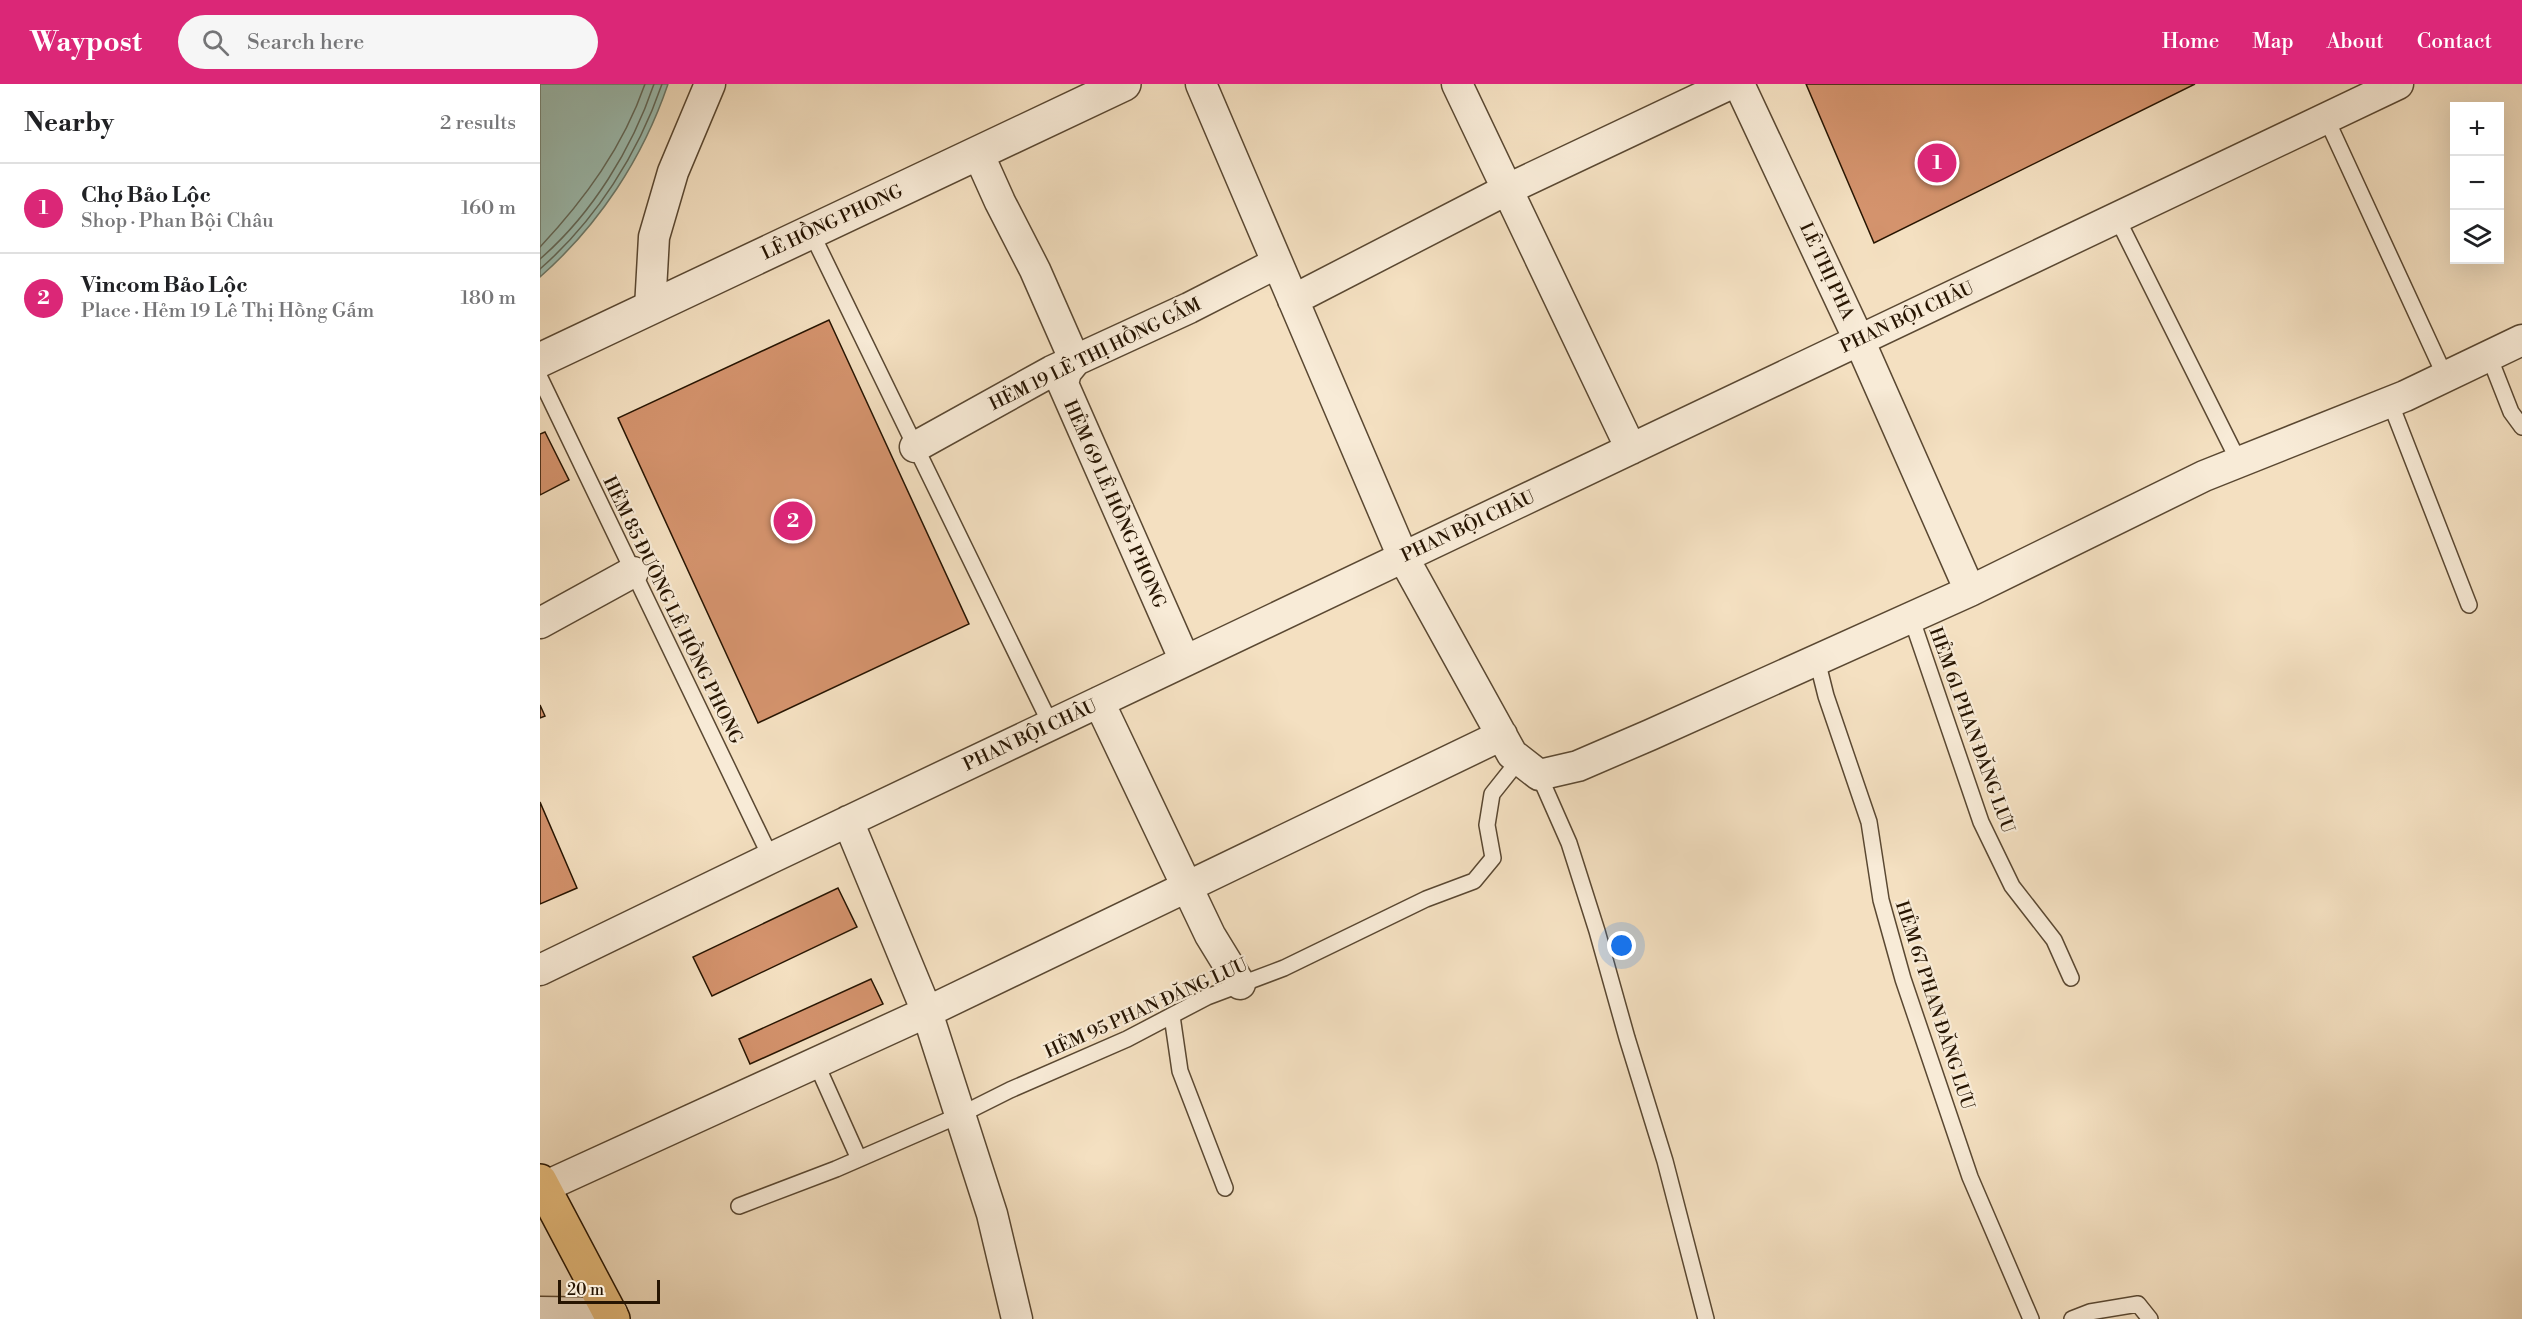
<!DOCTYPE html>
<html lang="en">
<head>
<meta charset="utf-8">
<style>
	:root { --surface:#fff; --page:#f6f6f6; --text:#202124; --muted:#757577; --line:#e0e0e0; --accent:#db2777 }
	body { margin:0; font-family:"Libre Bodoni",serif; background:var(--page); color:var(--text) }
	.controls { position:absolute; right:18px; top:18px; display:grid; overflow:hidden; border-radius:0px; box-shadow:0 6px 24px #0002 }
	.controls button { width:54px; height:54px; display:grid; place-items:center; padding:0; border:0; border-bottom:2px solid var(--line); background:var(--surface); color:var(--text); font:30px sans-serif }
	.scale { position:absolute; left:18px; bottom:15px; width:102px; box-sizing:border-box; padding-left:6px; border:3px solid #271502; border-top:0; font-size:16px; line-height:21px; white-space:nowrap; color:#271502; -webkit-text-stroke:4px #f8ebd7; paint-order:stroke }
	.you { position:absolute; left:1082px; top:862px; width:21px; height:21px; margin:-15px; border:4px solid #fff; border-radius:50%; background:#1a73e8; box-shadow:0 0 0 9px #1a73e833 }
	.badge { display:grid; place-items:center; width:39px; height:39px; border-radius:50%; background:var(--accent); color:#fff; font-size:20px; font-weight:700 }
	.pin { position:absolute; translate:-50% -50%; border:3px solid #fff; box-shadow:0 2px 6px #0006 }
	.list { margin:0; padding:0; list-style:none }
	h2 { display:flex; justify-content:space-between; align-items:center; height:78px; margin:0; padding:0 24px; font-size:26px }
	h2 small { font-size:20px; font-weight:400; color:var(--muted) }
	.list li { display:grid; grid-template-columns:39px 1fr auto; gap:18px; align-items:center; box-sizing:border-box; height:90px; padding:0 24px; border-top:2px solid var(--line) }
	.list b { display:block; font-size:22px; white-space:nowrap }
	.list p { margin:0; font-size:20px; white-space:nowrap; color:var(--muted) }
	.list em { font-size:20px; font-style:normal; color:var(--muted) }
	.icon { flex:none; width:33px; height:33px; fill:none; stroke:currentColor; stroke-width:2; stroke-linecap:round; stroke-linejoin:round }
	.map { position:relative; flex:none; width:1982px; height:1235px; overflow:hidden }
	header { display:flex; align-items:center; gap:36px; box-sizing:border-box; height:84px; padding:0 30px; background:var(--accent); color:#fff }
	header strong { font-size:28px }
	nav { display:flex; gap:33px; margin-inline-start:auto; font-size:21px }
	.search { width:420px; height:54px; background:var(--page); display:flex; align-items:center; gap:15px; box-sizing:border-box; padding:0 21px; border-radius:33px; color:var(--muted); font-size:22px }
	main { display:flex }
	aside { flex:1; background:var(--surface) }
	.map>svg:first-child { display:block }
	.water { fill:#9cbdb1; stroke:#6d7a6b; stroke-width:1.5 }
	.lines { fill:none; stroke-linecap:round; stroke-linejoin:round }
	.shore { stroke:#62695a; stroke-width:1.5 }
	.building { fill:#d4936d; stroke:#271502; stroke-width:1.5 }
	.service-casing { stroke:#5a4832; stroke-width:18 }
	.minor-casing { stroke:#5a4832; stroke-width:33 }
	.tertiary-casing { stroke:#5a4832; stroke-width:36 }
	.trunk-casing { stroke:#271502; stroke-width:36 }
	.service { stroke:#f8ebd7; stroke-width:15 }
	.minor { stroke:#f8ebd7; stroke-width:30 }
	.tertiary { stroke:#f8ebd7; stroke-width:33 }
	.trunk { stroke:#eac080; stroke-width:33 }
	.labels { text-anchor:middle; stroke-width:4.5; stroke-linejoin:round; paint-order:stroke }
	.street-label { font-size:18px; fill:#271502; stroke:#f8ebd7 }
</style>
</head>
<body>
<header>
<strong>Waypost</strong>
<div class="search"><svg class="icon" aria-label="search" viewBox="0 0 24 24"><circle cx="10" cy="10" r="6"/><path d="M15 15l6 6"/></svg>Search here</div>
<nav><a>Home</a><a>Map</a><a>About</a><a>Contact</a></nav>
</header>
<main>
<aside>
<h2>Nearby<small>2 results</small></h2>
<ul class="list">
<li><span class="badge">1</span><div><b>Chợ Bảo Lộc</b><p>Shop · Phan Bội Châu</p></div><em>160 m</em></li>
<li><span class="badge">2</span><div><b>Vincom Bảo Lộc</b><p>Place · Hẻm 19 Lê Thị Hồng Gấm</p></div><em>180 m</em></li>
</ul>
</aside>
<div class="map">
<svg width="1982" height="1235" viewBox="0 0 1982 1235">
	<rect width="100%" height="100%" fill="#f4e0c1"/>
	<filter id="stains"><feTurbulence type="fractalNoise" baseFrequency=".00333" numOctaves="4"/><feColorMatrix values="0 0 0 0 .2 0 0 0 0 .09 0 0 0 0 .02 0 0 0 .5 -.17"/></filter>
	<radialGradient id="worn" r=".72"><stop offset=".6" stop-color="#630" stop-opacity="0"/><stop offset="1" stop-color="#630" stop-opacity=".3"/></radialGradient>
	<path class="water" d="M0,0H128C103,74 59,141 0,193Z"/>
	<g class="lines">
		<path class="shore" d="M0,163C45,115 83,63 105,0
			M0,175C52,130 92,65 114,0
			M0,185C56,136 98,70 122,0"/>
	</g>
	<path class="building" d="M1266,0H1655L1334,159Z
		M289,236L429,540L218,639L78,334Z
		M5,348L29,396L0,411V350Z
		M0,621L5,632L0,634Z
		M0,718L37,804L0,820Z
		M298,804L317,843L172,912L153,873Z
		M331,895L343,920L210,980L199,955Z"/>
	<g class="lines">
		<defs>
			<path id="service" d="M1786,34L1905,292
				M1577,134L1699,378
				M271,148L511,641
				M1949,272L1971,328L1982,343
				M0,294L231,774
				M1850,318L1929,521
				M1371,533L1441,738L1472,802L1514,856L1531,894
				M1277,576L1286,612L1329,738L1341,816L1363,895L1430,1093L1491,1235
				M999,691L1029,759L1057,847L1087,954L1125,1077L1166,1235
				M632,932L640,987L685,1104
				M276,979L319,1075
				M199,1122L296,1085L420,1031L470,1006L587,955L667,913L744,884L886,815L934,797L953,774L947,741L952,710L979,676
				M1532,1235L1550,1228L1598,1220L1610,1235"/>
			<path id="minor" d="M661,0L863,473L972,670L999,691L1038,682L1110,651L1430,507L1664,392L1865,312L1982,256
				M917,0L1091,365
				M1199,0L1319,256L1430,507
				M438,69L460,118L495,186L535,277L526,288L523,300L645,577
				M753,216L968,105L1190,0
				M110,224L114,153L133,88L170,0
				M375,363L512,287L649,224L737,179
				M0,539L93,488
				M559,618L670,851L700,900
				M308,737L387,928L452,1130L477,1235
				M0,886L231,774L1858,0
				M4,1103L387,928L962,651
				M0,1228L72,1229"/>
			<path id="tertiary" d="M0,276L584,0"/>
			<path id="trunk" d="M0,1097L73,1235"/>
		</defs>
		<use href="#service" class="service-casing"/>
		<use href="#minor" class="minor-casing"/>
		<use href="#tertiary" class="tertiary-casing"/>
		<use href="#trunk" class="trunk-casing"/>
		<use href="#service" class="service"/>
		<use href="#minor" class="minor"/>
		<use href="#tertiary" class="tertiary"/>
		<use href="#trunk" class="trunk"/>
	</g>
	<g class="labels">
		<g class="street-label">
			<text transform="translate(292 138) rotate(-25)" y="6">LÊ HỒNG PHONG</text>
			<text transform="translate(1287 187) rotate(65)" y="6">LÊ THỊ PHA</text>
			<text transform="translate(1367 233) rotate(-25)" y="6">PHAN BỘI CHÂU</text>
			<text transform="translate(555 270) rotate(-26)" y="6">HẺM 19 LÊ THỊ HỒNG GẤM</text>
			<text transform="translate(575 420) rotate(66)" y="6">HẺM 69 LÊ HỒNG PHONG</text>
			<text transform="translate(928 442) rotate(-25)" y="6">PHAN BỘI CHÂU</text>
			<text transform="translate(133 526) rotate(64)" y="6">HẺM 85 ĐƯỜNG LÊ HỒNG PHONG</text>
			<text transform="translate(1432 646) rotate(70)" y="6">HẺM 61 PHAN ĐĂNG LƯU</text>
			<text transform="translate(490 651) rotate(-25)" y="6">PHAN BỘI CHÂU</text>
			<text transform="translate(1395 921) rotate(72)" y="6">HẺM 67 PHAN ĐĂNG LƯU</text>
			<text transform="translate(606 924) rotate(-24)" y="6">HẺM 95 PHAN ĐĂNG LƯU</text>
		</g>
	</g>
	<rect width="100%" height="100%" filter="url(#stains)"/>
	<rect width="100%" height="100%" fill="url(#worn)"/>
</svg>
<div class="controls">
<button>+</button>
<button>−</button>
<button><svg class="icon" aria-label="layers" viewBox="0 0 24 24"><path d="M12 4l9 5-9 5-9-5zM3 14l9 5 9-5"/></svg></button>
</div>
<div class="scale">20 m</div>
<div class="you"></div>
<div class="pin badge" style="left:1397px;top:79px">1</div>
<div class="pin badge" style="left:253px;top:437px">2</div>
</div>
</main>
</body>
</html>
